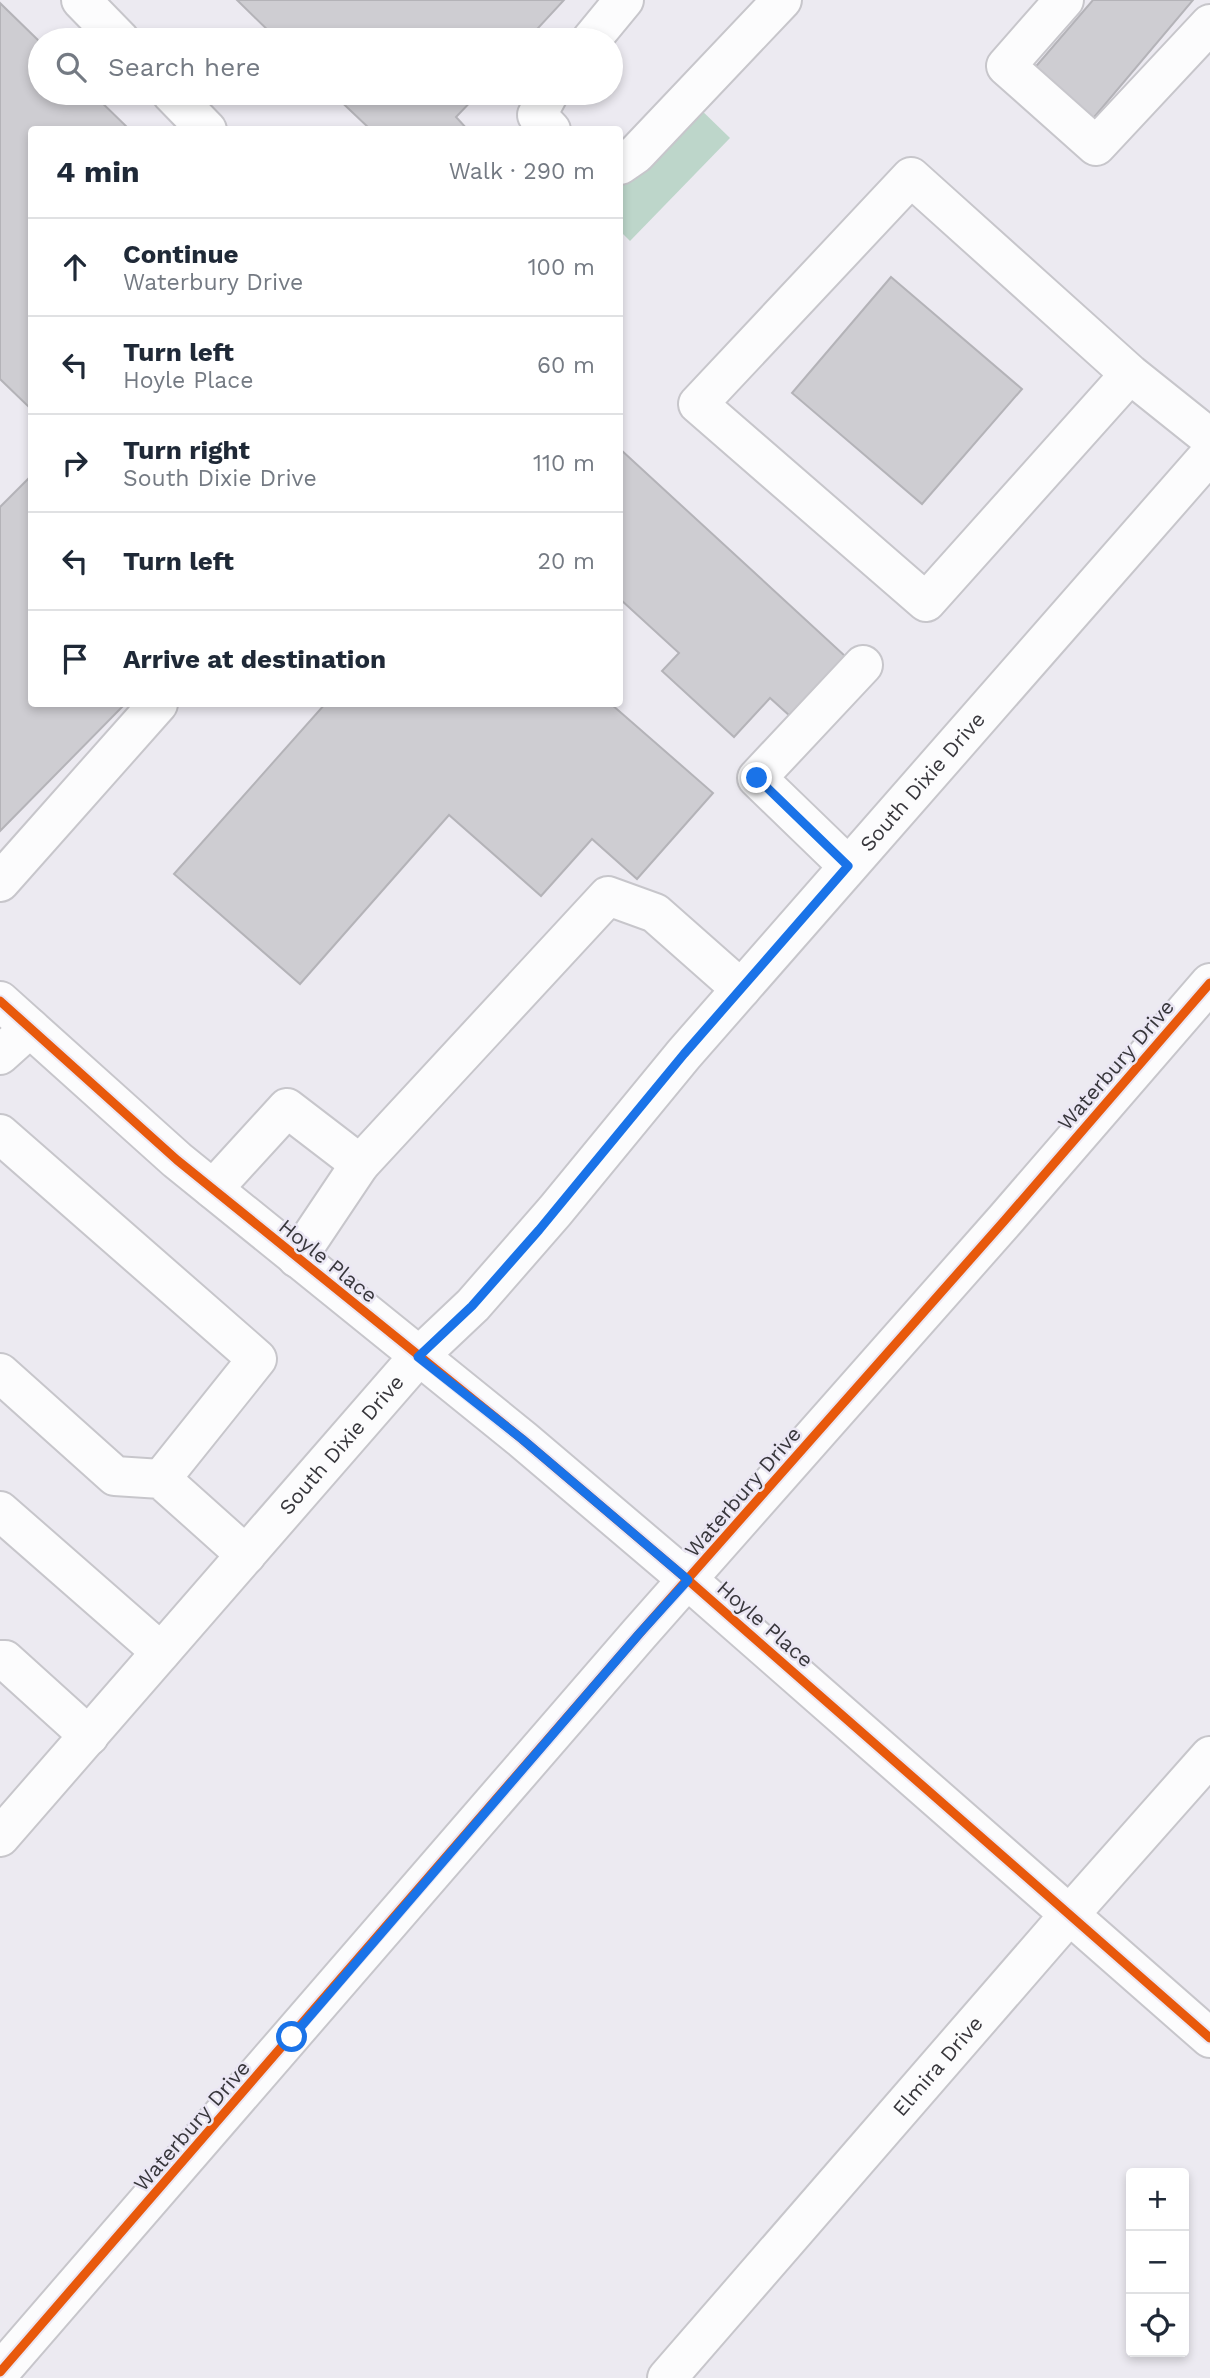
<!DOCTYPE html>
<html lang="en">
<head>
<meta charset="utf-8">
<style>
	:root { --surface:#fff; --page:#f6f6f7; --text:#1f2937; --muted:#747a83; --line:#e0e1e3 }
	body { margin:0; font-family:"Work Sans",sans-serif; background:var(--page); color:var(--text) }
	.controls { position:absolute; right:21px; bottom:21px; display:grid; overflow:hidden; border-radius:7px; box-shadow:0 4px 10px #0003 }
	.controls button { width:63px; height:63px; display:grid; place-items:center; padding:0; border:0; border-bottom:2px solid var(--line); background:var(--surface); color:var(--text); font:35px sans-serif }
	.stop { position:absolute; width:21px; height:21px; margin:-16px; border:5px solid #1a73e8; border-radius:50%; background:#fff }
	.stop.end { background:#1a73e8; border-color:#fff; box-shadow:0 2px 7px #0008 }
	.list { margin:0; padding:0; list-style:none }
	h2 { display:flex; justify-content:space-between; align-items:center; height:91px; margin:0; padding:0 28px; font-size:30px }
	h2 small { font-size:23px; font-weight:400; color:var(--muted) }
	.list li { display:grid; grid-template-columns:46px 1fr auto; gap:21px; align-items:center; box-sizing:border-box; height:98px; padding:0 28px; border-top:2px solid var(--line) }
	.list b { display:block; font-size:26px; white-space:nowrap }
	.list p { margin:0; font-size:23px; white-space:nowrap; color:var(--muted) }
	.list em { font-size:23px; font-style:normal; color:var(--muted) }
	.icon { flex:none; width:38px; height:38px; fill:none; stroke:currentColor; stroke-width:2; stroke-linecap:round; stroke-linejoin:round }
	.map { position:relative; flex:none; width:1210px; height:2378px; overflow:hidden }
	.search { position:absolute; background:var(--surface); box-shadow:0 4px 10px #0003; left:28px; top:28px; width:595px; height:77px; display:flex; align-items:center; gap:18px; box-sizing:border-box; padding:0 24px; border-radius:38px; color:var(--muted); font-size:26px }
	.panel { position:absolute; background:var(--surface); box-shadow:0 4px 10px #0003; left:28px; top:126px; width:595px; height:581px; border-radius:7px }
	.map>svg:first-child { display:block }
	.green { fill:#bdd6ca }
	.building { fill:#cecdd2; stroke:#b4b3b8; stroke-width:2 }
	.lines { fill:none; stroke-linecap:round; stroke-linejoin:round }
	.minor-casing { stroke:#c7c6cb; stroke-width:42 }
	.major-casing { stroke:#c7c6cb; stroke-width:42 }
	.minor { stroke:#fcfcfd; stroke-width:38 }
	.major { stroke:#fcfcfd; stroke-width:38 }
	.cycleway-casing { stroke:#ebe7f4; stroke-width:13 }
	.cycleway { stroke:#e8590c; stroke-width:9 }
	.route { stroke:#1a73e8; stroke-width:9 }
	.labels { text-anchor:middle; stroke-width:5; stroke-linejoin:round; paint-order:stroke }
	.street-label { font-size:21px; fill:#38373c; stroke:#ebe7f4 }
</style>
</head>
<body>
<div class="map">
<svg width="1210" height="2378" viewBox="0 0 1210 2378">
	<rect width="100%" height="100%" fill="#eceaf1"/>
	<path class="green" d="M695,104L730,138L630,241L620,231V181Z"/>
	<path class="building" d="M237,0H564L527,40H278Z
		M1093,0H1193L1085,128L1026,78Z
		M0,3L40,42V93H92L130,130H32V410L0,379Z
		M332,93H479L456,117L468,130H371Z
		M891,277L1022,389L922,504L792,393Z
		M620,449L845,656L790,716L770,698L734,737L662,671L679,653L620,599Z
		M32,475V704H125L0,831V507Z
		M325,704H611L713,793L637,879L592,839L541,896L449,815L300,984L174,874Z"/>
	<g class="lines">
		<defs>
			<g id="minor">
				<path d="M81,0L120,40"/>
				<path d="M1064,0L1006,66L1096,146L1210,24"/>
				<path d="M591,40L624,0"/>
				<path d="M171,93L207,130"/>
				<path d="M549,93L537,115L551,130"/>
				<path d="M620,165L636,154L782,0"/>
				<path d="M1130,374L926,602L698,404L911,177L1130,374L1210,438"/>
				<path d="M848,866L757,778L863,665"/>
				<path d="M0,882L158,704"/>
				<path d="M0,1001L177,1160L522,1439L688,1580L1210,2038"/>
				<path d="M0,1055L30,1028"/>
				<path d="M0,1134L257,1359L161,1479"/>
				<path d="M213,1189L287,1108L360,1164L608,896L655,913L741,989"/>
				<path d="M297,1258L360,1164"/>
				<path d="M0,1373L115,1476L161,1479L246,1555"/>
				<path d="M0,1511L161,1652"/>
				<path d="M0,1660H5L89,1736"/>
				<path d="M0,2372L639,1634L1005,1220L1210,983"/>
				<path id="s1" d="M667,2378L1070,1914L1210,1756"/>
			</g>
			<g id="major">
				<path id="s2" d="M0,1837L418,1357L473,1305L555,1211L684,1054L1210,454"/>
			</g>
		</defs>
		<use href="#minor" class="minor-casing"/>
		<use href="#major" class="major-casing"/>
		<use href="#minor" class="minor"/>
		<use href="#major" class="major"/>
		<defs>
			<path id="cycleway" d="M0,1001L177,1160L522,1439L688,1580L1210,2038
				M0,2372L639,1634L1005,1220L1210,983"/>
		</defs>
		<use href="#cycleway" class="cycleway-casing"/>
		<use href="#cycleway" class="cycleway"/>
	</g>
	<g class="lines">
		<path class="route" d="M292,2037L639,1634L688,1580L522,1439L418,1357L472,1306L539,1230L684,1054L848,866L757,778"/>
	</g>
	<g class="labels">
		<g class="street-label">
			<text dy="7" stroke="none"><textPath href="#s2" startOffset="1402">South Dixie Drive</textPath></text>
			<text transform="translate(1116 1065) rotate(-49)" y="7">Waterbury Drive</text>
			<text transform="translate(328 1261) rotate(39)" y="7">Hoyle Place</text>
			<text dy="7" stroke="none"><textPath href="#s2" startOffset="520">South Dixie Drive</textPath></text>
			<text transform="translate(743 1492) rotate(-49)" y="7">Waterbury Drive</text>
			<text transform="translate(765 1624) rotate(41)" y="7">Hoyle Place</text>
			<text dy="7" stroke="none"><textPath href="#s1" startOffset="413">Elmira Drive</textPath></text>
			<text transform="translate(192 2126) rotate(-49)" y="7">Waterbury Drive</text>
		</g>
	</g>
</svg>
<div class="controls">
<button>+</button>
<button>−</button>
<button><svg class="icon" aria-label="locate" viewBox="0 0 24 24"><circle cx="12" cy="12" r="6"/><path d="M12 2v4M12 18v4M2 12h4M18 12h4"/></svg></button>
</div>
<div class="stop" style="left:292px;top:2037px"></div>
<div class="stop end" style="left:757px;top:778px"></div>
<div class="search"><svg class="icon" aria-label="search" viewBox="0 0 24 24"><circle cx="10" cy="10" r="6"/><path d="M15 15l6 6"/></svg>Search here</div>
<section class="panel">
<h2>4 min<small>Walk · 290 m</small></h2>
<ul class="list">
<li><svg class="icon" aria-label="ahead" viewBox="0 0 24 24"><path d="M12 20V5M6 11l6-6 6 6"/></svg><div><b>Continue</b><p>Waterbury Drive</p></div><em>100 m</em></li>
<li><svg class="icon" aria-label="left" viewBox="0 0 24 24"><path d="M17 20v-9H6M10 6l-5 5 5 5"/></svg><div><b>Turn left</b><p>Hoyle Place</p></div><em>60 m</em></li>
<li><svg class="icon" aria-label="right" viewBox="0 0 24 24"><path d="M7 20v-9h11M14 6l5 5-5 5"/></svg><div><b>Turn right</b><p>South Dixie Drive</p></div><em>110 m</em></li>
<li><svg class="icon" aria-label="left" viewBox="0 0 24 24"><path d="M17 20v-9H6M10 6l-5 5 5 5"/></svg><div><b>Turn left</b></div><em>20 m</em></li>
<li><svg class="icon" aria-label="arrive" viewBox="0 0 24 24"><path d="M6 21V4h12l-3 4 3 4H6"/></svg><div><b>Arrive at destination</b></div></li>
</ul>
</section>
</div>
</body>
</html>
